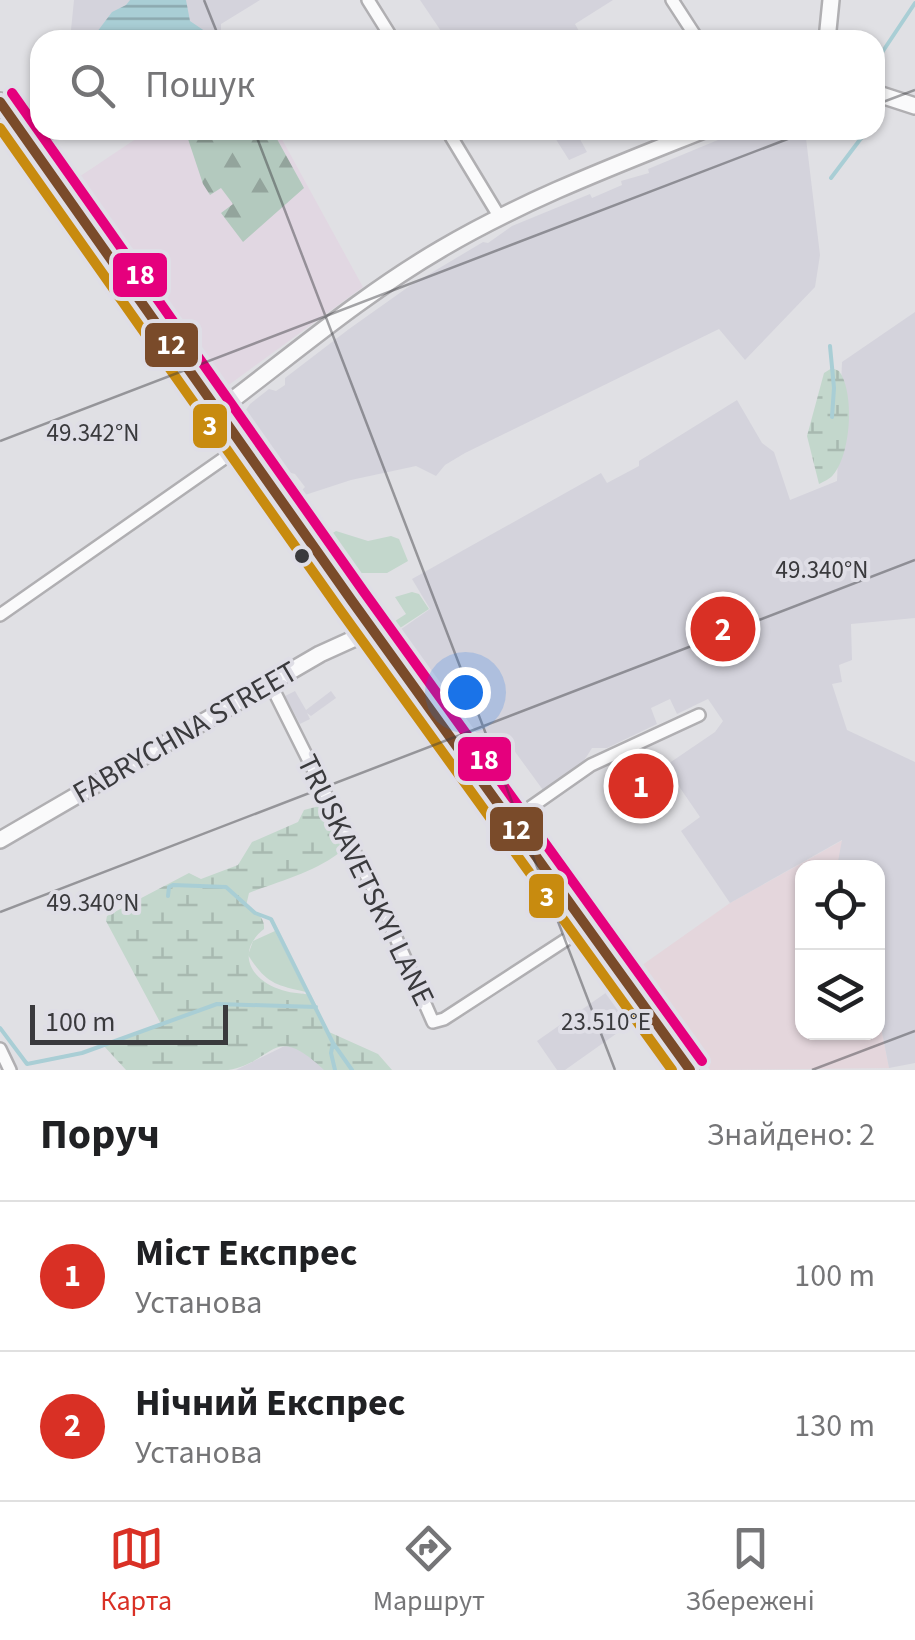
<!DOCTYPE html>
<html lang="uk">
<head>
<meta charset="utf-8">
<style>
	:root { --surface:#fff; --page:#f2f2f2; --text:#202124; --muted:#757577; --line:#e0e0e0; --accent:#d93025 }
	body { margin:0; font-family:"Source Sans 3",sans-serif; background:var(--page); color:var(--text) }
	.controls { position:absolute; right:30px; bottom:30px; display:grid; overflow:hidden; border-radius:20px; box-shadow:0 2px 8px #0004 }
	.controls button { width:90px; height:90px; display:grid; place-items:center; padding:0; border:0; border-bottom:2px solid var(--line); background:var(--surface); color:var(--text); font:50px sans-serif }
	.scale { position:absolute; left:30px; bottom:25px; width:198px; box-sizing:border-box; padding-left:10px; border:5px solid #3a3a3d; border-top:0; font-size:28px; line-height:35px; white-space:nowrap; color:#3a3a3d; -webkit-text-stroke:8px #dfdee6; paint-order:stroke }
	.you { position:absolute; left:465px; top:692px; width:35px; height:35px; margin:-25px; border:8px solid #fff; border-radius:50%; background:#1a73e8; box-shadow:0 0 0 15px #1a73e833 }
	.badge { display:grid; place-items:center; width:65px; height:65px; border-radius:50%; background:var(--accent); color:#fff; font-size:32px; font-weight:700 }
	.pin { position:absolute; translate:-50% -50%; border:5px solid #fff; box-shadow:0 2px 10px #0006 }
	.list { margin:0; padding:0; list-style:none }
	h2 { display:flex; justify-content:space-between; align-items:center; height:130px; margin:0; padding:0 40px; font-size:42px }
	h2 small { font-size:32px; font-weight:400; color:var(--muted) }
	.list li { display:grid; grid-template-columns:65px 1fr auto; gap:30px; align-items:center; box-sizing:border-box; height:150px; padding:0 40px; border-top:2px solid var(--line) }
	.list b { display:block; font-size:38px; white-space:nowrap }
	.list p { margin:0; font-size:32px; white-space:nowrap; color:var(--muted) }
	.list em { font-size:32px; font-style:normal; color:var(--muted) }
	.icon { flex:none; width:55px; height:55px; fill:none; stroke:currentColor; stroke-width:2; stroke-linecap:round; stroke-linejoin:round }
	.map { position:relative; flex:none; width:915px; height:1070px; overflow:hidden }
	.search { position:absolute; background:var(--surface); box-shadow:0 2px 8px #0004; left:30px; right:30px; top:30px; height:110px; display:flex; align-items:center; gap:25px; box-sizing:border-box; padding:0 35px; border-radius:30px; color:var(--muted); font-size:38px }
	.sheet { height:430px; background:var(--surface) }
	nav { display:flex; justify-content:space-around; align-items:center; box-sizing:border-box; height:140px; border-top:2px solid var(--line); background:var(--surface); font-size:28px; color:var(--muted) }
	nav a { display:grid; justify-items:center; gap:5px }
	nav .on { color:var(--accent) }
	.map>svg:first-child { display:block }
	.commercial { fill:#e4d6dc }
	.built { fill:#d4d3dc }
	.medical { fill:#e1d7e2 }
	.green { fill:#c3d7cc }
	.forest { fill:url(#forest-firs) }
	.wetland { fill:url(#wetland-marsh) }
	.water { fill:url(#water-rules) }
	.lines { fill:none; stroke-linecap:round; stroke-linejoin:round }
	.stream { stroke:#a9ced5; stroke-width:4 }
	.minor-casing { stroke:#b0afb2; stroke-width:16 }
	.tertiary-casing { stroke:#b0afb2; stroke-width:20 }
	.secondary-casing { stroke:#b0afb2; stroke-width:22 }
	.minor { stroke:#fafafb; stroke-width:11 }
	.tertiary { stroke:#fafafb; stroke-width:15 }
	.secondary { stroke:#fafafb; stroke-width:18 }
	.bus-1-casing { stroke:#dfdee6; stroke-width:18 }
	.bus-2-casing { stroke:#dfdee6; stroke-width:18 }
	.bus-3-casing { stroke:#dfdee6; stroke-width:18 }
	.bus-1 { stroke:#7a4b2a; stroke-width:10 }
	.bus-2 { stroke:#c88b0f; stroke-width:10 }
	.bus-3 { stroke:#e5007d; stroke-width:10 }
	.ticks { fill:none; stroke:#3a3a3d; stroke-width:2.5; stroke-opacity:0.45 }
	.bus-dot { fill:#3a3a3d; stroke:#dfdee6; stroke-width:4 }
	.labels { text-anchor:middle; stroke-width:8; stroke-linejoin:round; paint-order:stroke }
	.street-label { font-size:30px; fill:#3a3a3d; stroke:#dfdee6 }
	.ticks-label { font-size:25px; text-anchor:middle; fill:#3a3a3d; stroke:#dfdee6; stroke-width:8; stroke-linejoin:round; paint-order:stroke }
	.line-badge { stroke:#dfdee6; stroke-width:4 }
	.badge-label { font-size:28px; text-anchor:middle; font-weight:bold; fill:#fff }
</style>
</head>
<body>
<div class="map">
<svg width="915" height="1070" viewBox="0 0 915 1070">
	<defs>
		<pattern id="forest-firs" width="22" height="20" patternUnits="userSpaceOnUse" patternTransform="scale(2.5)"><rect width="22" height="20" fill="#b3c9be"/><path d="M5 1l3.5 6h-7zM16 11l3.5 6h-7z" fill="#93a49c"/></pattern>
		<pattern id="wetland-marsh" width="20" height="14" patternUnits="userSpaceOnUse" patternTransform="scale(2.5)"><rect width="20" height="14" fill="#c3d7cc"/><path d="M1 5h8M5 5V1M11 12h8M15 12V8" fill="none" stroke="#a8b9b0"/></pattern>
		<pattern id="water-rules" width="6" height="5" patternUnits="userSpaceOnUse" patternTransform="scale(2.5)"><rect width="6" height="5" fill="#a9ced5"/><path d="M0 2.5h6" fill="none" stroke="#8ba8ae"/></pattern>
	</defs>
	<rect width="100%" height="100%" fill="#e0e0e4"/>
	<path class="commercial" d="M843,840L837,867L802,868V1032H878V1012L889,1068L710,1070L707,1066L711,1062L638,968L730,903Z"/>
	<path class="built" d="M74,0H260L221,24V40H70Z
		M420,0H613L575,24L584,40H447Z
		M550,130H575L587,152L569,160Z
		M742,130H805L820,255L815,287L745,360L719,329L465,453L445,465L436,476L416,466L351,480L305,495L302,490L305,487L295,474L283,471L243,414L250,404L269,389L276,391L285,385V378L349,329L411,285L483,242L488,243L512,226L590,194L592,198L622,185L621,181L649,173L648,169Z
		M915,312V618L851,624L852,660L839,665L842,682L832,684L847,730L915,762V1063L889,1068L878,1012V868L837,867L842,840L730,903L681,831L700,817L665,766L715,732L723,721L708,699L677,714L670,699L651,708L657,724L607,748H592L582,764L543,790L513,749L491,763L451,707L455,704L445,692H441L397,632L430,609L412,579L601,473L607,483L639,466V461L737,400L762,443L774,452L790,500L837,481L842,362Z
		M295,691L306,710L331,691L336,698L311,716L307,713L310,719L300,724L285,696Z
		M607,992L630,1024L565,1070H557L537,1041Z
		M309,1034L327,1070H236Z"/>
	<path class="medical" d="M149,130H277L363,287L226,387L76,179Z"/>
	<path class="green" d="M336,531L368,541L391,536L399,539L408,561L387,573H360L331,534Z
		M412,592L419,594L429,609L397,630L392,623L406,614L395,597Z
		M275,931L306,992C274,985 266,983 248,955L253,941Z"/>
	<path class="forest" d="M202,130H272L304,188L243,242L221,213L233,204L221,188L210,195L203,184L188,139Z"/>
	<path class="wetland" d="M832,368L839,371C855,392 851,455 833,475C830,479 823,482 819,484L807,436L824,373Z
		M323,805L344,842V849C317,872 282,880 249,893L246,906C255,913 265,916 264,929C237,950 248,978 279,989C288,993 300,993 311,995L329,1032L378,1054L392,1070H324C272,1021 276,1062 228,1070C196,1070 158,1070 126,1070L103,1045L161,1024L106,921L107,916L189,873L201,879L238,865L252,842L298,822L304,810Z"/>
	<path class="water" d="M130,0H186L190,21L218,40H91L112,12L126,5Z"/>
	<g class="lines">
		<path class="stream" d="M875,63L915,3
			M831,178L865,133
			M830,346L834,388L832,417
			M168,896L169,887L173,885L226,887L255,913L271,919L333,1043L352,1070
			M0,1028L27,1064L82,1053L217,1004L316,1007
			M333,1043L331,1053L335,1070"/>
		<defs>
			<path id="minor" d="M368,0L393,40
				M672,0L698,40
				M447,130L499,216
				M0,615L243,445
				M270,683L385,913L433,1022L444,1019L587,926
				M511,821L591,765L699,715
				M0,1049L10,1070"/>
			<path id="tertiary" d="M827,40L831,0
				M875,93L915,106
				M219,410C291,356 362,295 441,249C524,200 614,166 704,130
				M0,840L320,654L373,630"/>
			<path id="secondary" d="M0,102L352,601L690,1070"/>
		</defs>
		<use href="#minor" class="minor-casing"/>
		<use href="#tertiary" class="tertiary-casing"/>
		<use href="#secondary" class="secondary-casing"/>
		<use href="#minor" class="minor"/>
		<use href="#tertiary" class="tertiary"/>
		<use href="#secondary" class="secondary"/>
		<defs>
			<path id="bus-1" d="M0,102L352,601L690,1070"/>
			<path id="bus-2" d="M0,128L340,610L672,1070"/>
			<path id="bus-3" d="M12,93L364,592L702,1061"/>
		</defs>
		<use href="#bus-1" class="bus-1-casing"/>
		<use href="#bus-2" class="bus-2-casing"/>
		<use href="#bus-3" class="bus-3-casing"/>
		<use href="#bus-1" class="bus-1"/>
		<use href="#bus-2" class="bus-2"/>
		<use href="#bus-3" class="bus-3"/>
	</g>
	<path class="ticks" d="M204,0L220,40M875,105L915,90M254,130L615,1070M0,441L811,130M0,912L915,560M812,1070L915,1031"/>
	<circle class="bus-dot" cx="302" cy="556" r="9"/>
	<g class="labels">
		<g class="street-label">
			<text transform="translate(185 732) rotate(-30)" y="10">FABRYCHNA STREET</text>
			<text transform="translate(366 880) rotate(64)" y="10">TRUSKAVETSKYI LANE</text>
		</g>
	</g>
	<g class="ticks-label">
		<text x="93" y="441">49.342°N</text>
		<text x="822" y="578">49.340°N</text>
		<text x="93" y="911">49.340°N</text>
		<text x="606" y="1030">23.510°E</text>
	</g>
	<g class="line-badge">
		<rect x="111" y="251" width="58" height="48" rx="10" fill="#e5007d"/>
		<rect x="143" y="321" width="57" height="48" rx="10" fill="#7a4b2a"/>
		<rect x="191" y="402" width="38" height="48" rx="10" fill="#c88b0f"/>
		<rect x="456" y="735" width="57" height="48" rx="10" fill="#e5007d"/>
		<rect x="488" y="805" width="57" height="48" rx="10" fill="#7a4b2a"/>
		<rect x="527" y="872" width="39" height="48" rx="10" fill="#c88b0f"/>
	</g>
	<g class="badge-label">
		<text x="140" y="284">18</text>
		<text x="171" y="354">12</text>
		<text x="210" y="435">3</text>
		<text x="484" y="769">18</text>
		<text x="516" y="839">12</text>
		<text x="547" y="906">3</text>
	</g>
</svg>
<div class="controls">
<button><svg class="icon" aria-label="locate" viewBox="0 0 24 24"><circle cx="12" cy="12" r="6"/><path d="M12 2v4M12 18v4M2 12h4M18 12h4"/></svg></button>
<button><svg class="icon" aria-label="layers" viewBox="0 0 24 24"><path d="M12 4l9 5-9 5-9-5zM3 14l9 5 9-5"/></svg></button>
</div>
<div class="scale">100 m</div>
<div class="you"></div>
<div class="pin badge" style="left:641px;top:786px">1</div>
<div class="pin badge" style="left:723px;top:629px">2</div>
<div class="search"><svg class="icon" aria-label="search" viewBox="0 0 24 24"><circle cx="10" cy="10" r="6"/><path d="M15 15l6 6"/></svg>Пошук</div>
</div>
<section class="sheet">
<h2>Поруч<small>Знайдено: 2</small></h2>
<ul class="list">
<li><span class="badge">1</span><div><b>Міст Експрес</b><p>Установа</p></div><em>100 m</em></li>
<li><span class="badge">2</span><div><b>Нічний Експрес</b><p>Установа</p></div><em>130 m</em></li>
</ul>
</section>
<nav>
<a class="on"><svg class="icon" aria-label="map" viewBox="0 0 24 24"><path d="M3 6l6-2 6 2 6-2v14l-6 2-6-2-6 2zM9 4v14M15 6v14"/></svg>Карта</a>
<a><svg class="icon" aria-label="directions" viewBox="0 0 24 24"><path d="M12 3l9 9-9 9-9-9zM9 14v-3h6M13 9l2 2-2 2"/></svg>Маршрут</a>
<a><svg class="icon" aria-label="saved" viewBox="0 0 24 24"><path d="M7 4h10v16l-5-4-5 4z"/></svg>Збережені</a>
</nav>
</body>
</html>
